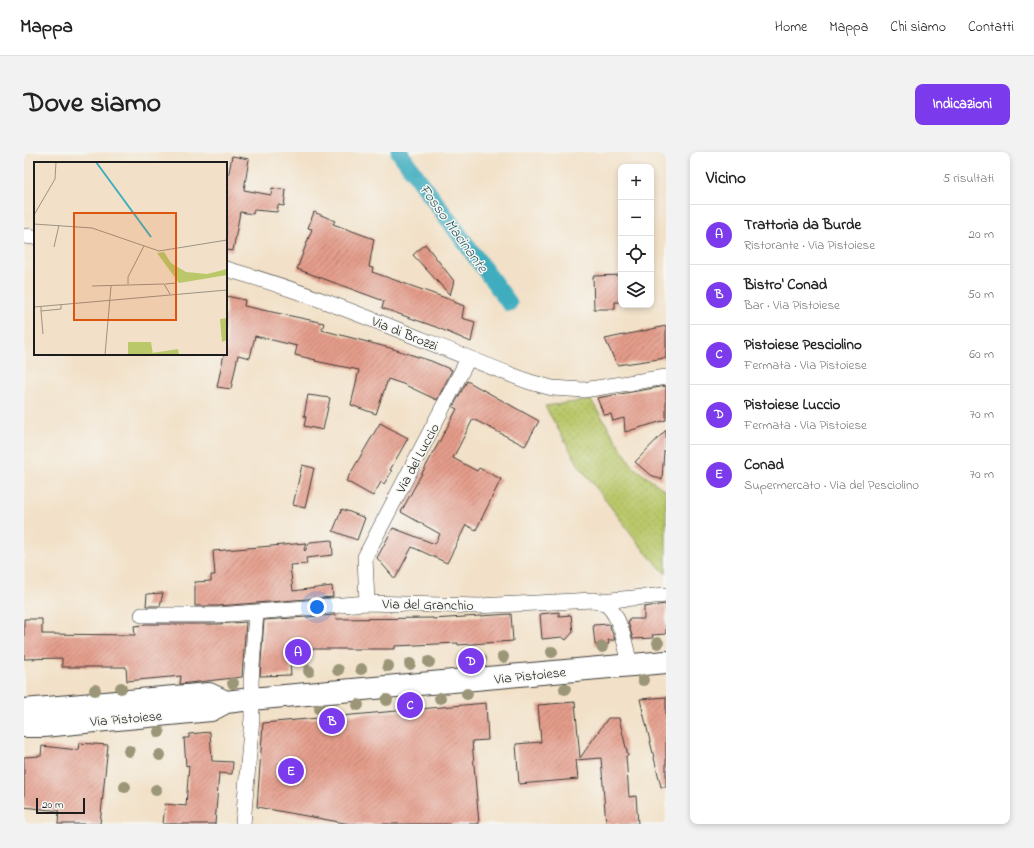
<!DOCTYPE html>
<html lang="it">
<head>
<meta charset="utf-8">
<style>
	:root { --surface:#fff; --page:#f2f2f2; --text:#222; --muted:#767676; --line:#e0e0e0; --accent:#7c3aed }
	body { margin:0; font-family:"Indie Flower",sans-serif; background:var(--page); color:var(--text) }
	.controls { position:absolute; right:12px; top:12px; display:grid; overflow:hidden; border-radius:8px; box-shadow:0 2px 6px #0003 }
	.controls button { width:36px; height:36px; display:grid; place-items:center; padding:0; border:0; border-bottom:1px solid var(--line); background:var(--surface); color:var(--text); font:20px sans-serif }
	.scale { position:absolute; left:12px; bottom:10px; width:49px; box-sizing:border-box; padding-left:4px; border:2px solid #1c1c1c; border-top:0; font-size:11px; line-height:14px; white-space:nowrap; color:#1c1c1c; -webkit-text-stroke:3px #f6f6f2; paint-order:stroke }
	.you { position:absolute; left:293px; top:455px; width:14px; height:14px; margin:-10px; border:3px solid #fff; border-radius:50%; background:#1a73e8; box-shadow:0 0 0 6px #1a73e833 }
	.badge { display:grid; place-items:center; width:26px; height:26px; border-radius:50%; background:var(--accent); color:#fff; font-size:13px; font-weight:700 }
	.pin { position:absolute; translate:-50% -50%; border:2px solid #fff; box-shadow:0 1px 4px #0006 }
	.list { margin:0; padding:0; list-style:none }
	h2 { display:flex; justify-content:space-between; align-items:center; height:52px; margin:0; padding:0 16px; font-size:17px }
	h2 small { font-size:13px; font-weight:400; color:var(--muted) }
	.list li { display:grid; grid-template-columns:26px 1fr auto; gap:12px; align-items:center; box-sizing:border-box; height:60px; padding:0 16px; border-top:1px solid var(--line) }
	.list b { display:block; font-size:15px; white-space:nowrap }
	.list p { margin:0; font-size:13px; white-space:nowrap; color:var(--muted) }
	.list em { font-size:13px; font-style:normal; color:var(--muted) }
	.icon { flex:none; width:22px; height:22px; fill:none; stroke:currentColor; stroke-width:2; stroke-linecap:round; stroke-linejoin:round }
	.map { position:relative; flex:none; width:642px; height:672px; overflow:hidden; border-radius:8px }
	header { display:flex; align-items:center; gap:24px; box-sizing:border-box; height:56px; padding:0 20px; background:var(--surface); border-bottom:1px solid var(--line) }
	header strong { font-size:19px }
	nav { display:flex; gap:22px; margin-inline-start:auto; font-size:14px }
	.intro { display:flex; align-items:center; justify-content:space-between; box-sizing:border-box; height:96px; padding:0 24px }
	h1 { margin:0; font-size:28px }
	.button { padding:10px 18px; border-radius:8px; background:var(--accent); color:#fff; font-size:14px; font-weight:700 }
	main { display:flex; gap:24px; padding:0 24px }
	aside { flex:1; background:var(--surface); border-radius:8px; box-shadow:0 2px 6px #0003 }
	.map>svg:first-child { display:block }
	.park { fill:url(#park-dots); stroke:#6b7243 }
	.lines { fill:none; stroke-linecap:round; stroke-linejoin:round }
	.canal { stroke:#40adbf; stroke-width:17 }
	.building { fill:url(#building-hatch) }
	.street-casing { stroke:#3c3a36; stroke-width:16 }
	.primary-casing { stroke:#3c3a36; stroke-width:24 }
	.street { stroke:#fff; stroke-width:15 }
	.primary { stroke:#fff; stroke-width:22 }
	.tree { fill:#9b9678 }
	.labels { text-anchor:middle; stroke-width:3; stroke-linejoin:round; paint-order:stroke }
	.street-label { font-size:14px; fill:#1c1c1c; stroke:#f6f6f2 }
	.water-label { font-size:15px; font-style:italic; fill:#2c5d65; stroke:#f6f6f2 }
	.inset-river { fill:none; stroke:#40adbf; stroke-width:2 }
	.inset-road { fill:none; stroke:#9c9283; stroke-width:1 }
	.view { fill:#de560d; fill-opacity:0.15; stroke:#de560d; stroke-width:2 }
	.inset-edge { fill:none; stroke:#1c1c1c; stroke-width:2 }
</style>
</head>
<body>
<header>
<strong>Mappa</strong>
<nav><a>Home</a><a>Mappa</a><a>Chi siamo</a><a>Contatti</a></nav>
</header>
<div class="intro"><h1>Dove siamo</h1><a class="button">Indicazioni</a></div>
<main>
<div class="map">
<svg width="642" height="672" viewBox="0 0 642 672">
	<defs>
		<pattern id="park-dots" width="8" height="8" patternUnits="userSpaceOnUse"><rect width="8" height="8" fill="#bac86a"/><path d="M2 2h.1M6 6h.1" fill="none" stroke="#9fab5b" stroke-width="1.8" stroke-linecap="round"/></pattern>
		<pattern id="building-hatch" width="6" height="6" patternUnits="userSpaceOnUse"><rect width="6" height="6" fill="#e49c8a"/><path d="M-1 1l2-2M0 6l6-6M5 7l2-2" fill="none" stroke="#b87e70"/></pattern>
	</defs>
	<rect width="100%" height="100%" fill="#f6f6f2"/>
	<filter id="ink" filterUnits="userSpaceOnUse"><feTurbulence type="fractalNoise" baseFrequency=".025" numOctaves="2"/><feDisplacementMap in="SourceGraphic" scale="8" xChannelSelector="R" yChannelSelector="G"/><feConvolveMatrix kernelMatrix="1 2 1 2 8 2 1 2 1" color-interpolation-filters="sRGB"/></filter>
	<filter id="wash" filterUnits="userSpaceOnUse"><feTurbulence type="fractalNoise" baseFrequency=".012" numOctaves="4" result="noise"/><feDisplacementMap in="SourceGraphic" scale="16" xChannelSelector="R" yChannelSelector="G"/><feGaussianBlur stdDeviation="0.9" result="paint"/><feColorMatrix in="noise" values="0 0 0 0 0 0 0 0 0 0 0 0 0 0 0 0 0 1.4 0 .05"/><feComposite in="paint" operator="in"/></filter>
	<g filter="url(#wash)">
		<rect width="100%" height="100%" fill="#f2e1c8"/>
		<path class="park" d="M567,248L609,315L642,339V422L622,401L554,312L521,254Z"/>
		<g class="lines">
			<path class="canal" d="M375,0L485,151"/>
		</g>
		<g id="blocks">
			<path class="building" d="M208,4L225,7L220,38L247,43L248,36L262,38L260,54L254,53L253,60L230,58L229,62L216,60L209,99L202,98V37Z
				M290,60L311,69L309,72L350,87L345,115L349,116L348,120L430,149V150L440,154L438,166L451,170L447,190L412,175L358,156L360,149L273,117L288,77L284,76Z
				M401,92L430,129L426,143L389,103Z
				M597,123V150H591V157H570L569,124Z
				M202,144L221,148L220,154L300,171L298,178L366,196L407,209L428,218L413,248L379,232L364,227L352,262L327,253L335,218L291,209L292,208L271,203L273,194L231,184L226,206L214,203L207,237L193,235L200,202H202Z
				M642,174V206L593,213L581,187Z
				M443,229L515,269L501,294L449,267L429,306L453,319L455,316L477,327L452,378L442,373L423,411L388,395L371,427L353,406L369,376L411,392L416,382L377,360L433,257L429,255Z
				M642,234V268L601,280L600,266L589,269L587,262L580,263L573,246Z
				M284,243L306,246L299,278L280,274L282,265L280,264Z
				M356,271L384,286L366,318L368,319L360,332L357,330L349,344L322,329Z
				M642,278V299H640L638,328L625,322L611,310Z
				M278,313L290,316L281,356L269,353Z
				M318,357L341,366L333,388L309,379Z
				M308,388L309,403L282,406L283,412L266,413L269,439L308,434L309,445L194,454H171V430L187,429V423H191L189,399L282,391L280,398L281,399L286,390Z
				M139,441L136,454H122L123,442Z
				M642,452V482L628,483L629,486L609,487L604,470H605V467H620V455Z
				M535,460V464L547,463L549,480L542,488L538,485L518,487L516,462Z
				M487,462L489,489L434,493V491L371,494V497H285L284,512H266L267,523L236,524L240,468L311,463L312,467L409,466V467Z
				M0,467H18V482L111,483L110,474L120,473V472H194L222,470L218,525L156,532L157,524L103,529L102,515H38V506L0,507Z
				M585,472L591,488H584L585,492L571,493L569,473Z
				M642,545V635H637L616,547Z
				M551,550L556,606L584,566H595L604,604H602L605,645L612,644L614,672H582L577,606L552,608L554,627L495,632L492,592L517,590L514,553Z
				M462,551L464,588L448,589L455,672H326L233,655L239,571Z
				M186,580L188,609L209,610L208,622L195,621L191,672H139L141,652L162,654L165,613L162,614L160,586H165V582Z
				M55,591L84,593L76,672H34L35,659L0,655V605L17,604L18,594L54,598Z"/>
		</g>
	</g>
	<g filter="url(#ink)">
		<use href="#blocks" fill-opacity="0" stroke="#3c3a36" stroke-width="1"/>
		<g class="lines">
			<defs>
				<path id="street" d="M0,84L11,85
					M202,117C306,146 405,192 506,230L528,236L560,238L642,225
					M576,449L642,443
					M343,451L341,405L444,207
					M118,463H194L343,451L455,454L569,448C575,449 580,450 584,454C597,466 602,496 606,513
					M219,672L228,566L227,530L232,460"/>
				<path id="primary" d="M0,558L185,542L202,550
					M0,574H19L187,558L202,550L227,547L642,510"/>
			</defs>
			<use href="#street" class="street-casing"/>
			<use href="#primary" class="primary-casing"/>
			<use href="#street" class="street"/>
			<use href="#primary" class="primary"/>
		</g>
		<g class="tree">
			<circle cx="634" cy="491" r="6"/>
			<circle cx="578" cy="495" r="6"/>
			<circle cx="528" cy="500" r="6"/>
			<circle cx="479" cy="505" r="6"/>
			<circle cx="457" cy="507" r="6"/>
			<circle cx="405" cy="510" r="6"/>
			<circle cx="386" cy="512" r="6"/>
			<circle cx="364" cy="514" r="6"/>
			<circle cx="337" cy="517" r="6"/>
			<circle cx="314" cy="518" r="6"/>
			<circle cx="285" cy="519" r="6"/>
			<circle cx="619" cy="528" r="6"/>
			<circle cx="209" cy="531" r="6"/>
			<circle cx="97" cy="536" r="6"/>
			<circle cx="541" cy="537" r="6"/>
			<circle cx="71" cy="538" r="6"/>
			<circle cx="443" cy="542" r="6"/>
			<circle cx="416" cy="546" r="6"/>
			<circle cx="390" cy="547" r="6"/>
			<circle cx="363" cy="548" r="6"/>
			<circle cx="334" cy="553" r="6"/>
			<circle cx="296" cy="557" r="6"/>
			<circle cx="135" cy="580" r="6"/>
			<circle cx="105" cy="599" r="6"/>
			<circle cx="136" cy="603" r="6"/>
			<circle cx="101" cy="635" r="6"/>
			<circle cx="132" cy="638" r="6"/>
		</g>
	</g>
	<g class="labels">
		<g class="street-label">
			<text transform="translate(381 181) rotate(22)" y="5">Via di Brozzi</text>
			<text transform="translate(393 306) rotate(-62)" y="5">Via del Luccio</text>
			<text transform="translate(404 452) rotate(1)" y="5">Via del Granchio</text>
			<text transform="translate(506 523) rotate(-6)" y="5">Via Pistoiese</text>
			<text transform="translate(102 566) rotate(-5)" y="5">Via Pistoiese</text>
		</g>
		<g class="water-label">
			<text transform="translate(430 76) rotate(54)" y="5">Fosso Macinante</text>
		</g>
	</g>
	<g transform="translate(10 10)">
		<rect width="193" height="193" fill="#f2e1c8"/>
		<path d="M144,187L145,193H119L118,191Z" fill="#bac86a"/>
		<path d="M130,90L137,101L152,110L173,112L193,107V113L145,121L123,91ZM193,156V178L188,180L186,157ZM94,180H117L119,193H94Z" fill="#bac86a"/>
		<path class="inset-river" d="M62,0L117,75"/>
		<path class="inset-road" d="M0,53L21,17L22,0M0,62L58,66L125,89L193,78M20,85L25,63M94,122V115L110,84M131,122L143,121M58,124L130,122L136,132M0,145L193,128M7,145V149L27,147V143M7,149L9,172M71,193L77,124"/>
		<path class="view" d="M40,51H142V158H40Z"/>
		<rect width="193" height="193" class="inset-edge"/>
	</g>
</svg>
<div class="controls">
<button>+</button>
<button>−</button>
<button><svg class="icon" aria-label="locate" viewBox="0 0 24 24"><circle cx="12" cy="12" r="6"/><path d="M12 2v4M12 18v4M2 12h4M18 12h4"/></svg></button>
<button><svg class="icon" aria-label="layers" viewBox="0 0 24 24"><path d="M12 4l9 5-9 5-9-5zM3 14l9 5 9-5"/></svg></button>
</div>
<div class="scale">20 m</div>
<div class="you"></div>
<div class="pin badge" style="left:274px;top:500px">A</div>
<div class="pin badge" style="left:308px;top:569px">B</div>
<div class="pin badge" style="left:386px;top:553px">C</div>
<div class="pin badge" style="left:447px;top:509px">D</div>
<div class="pin badge" style="left:267px;top:619px">E</div>
</div>
<aside>
<h2>Vicino<small>5 risultati</small></h2>
<ul class="list">
<li><span class="badge">A</span><div><b>Trattoria da Burde</b><p>Ristorante · Via Pistoiese</p></div><em>20 m</em></li>
<li><span class="badge">B</span><div><b>Bistro' Conad</b><p>Bar · Via Pistoiese</p></div><em>50 m</em></li>
<li><span class="badge">C</span><div><b>Pistoiese Pesciolino</b><p>Fermata · Via Pistoiese</p></div><em>60 m</em></li>
<li><span class="badge">D</span><div><b>Pistoiese Luccio</b><p>Fermata · Via Pistoiese</p></div><em>70 m</em></li>
<li><span class="badge">E</span><div><b>Conad</b><p>Supermercato · Via del Pesciolino</p></div><em>70 m</em></li>
</ul>
</aside>
</main>
</body>
</html>
